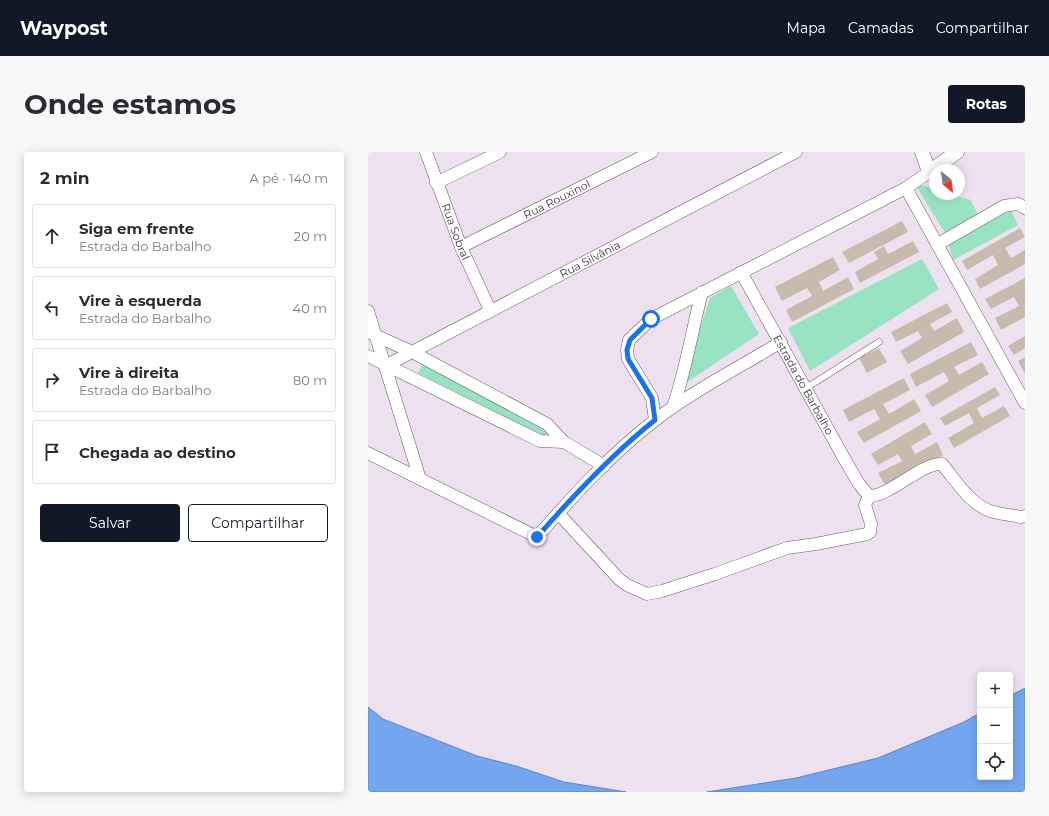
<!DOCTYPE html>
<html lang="pt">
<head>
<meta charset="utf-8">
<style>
	:root { --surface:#fff; --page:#f7f7f7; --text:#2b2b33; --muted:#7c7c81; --line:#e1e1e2; --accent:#111827 }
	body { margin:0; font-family:Montserrat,sans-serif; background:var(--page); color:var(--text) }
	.controls { position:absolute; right:12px; bottom:12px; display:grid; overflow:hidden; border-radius:4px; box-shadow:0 2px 10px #0003 }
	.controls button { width:36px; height:36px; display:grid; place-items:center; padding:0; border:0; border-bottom:1px solid var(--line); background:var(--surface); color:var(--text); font:20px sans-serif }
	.compass { position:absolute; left:561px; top:12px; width:36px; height:36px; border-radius:50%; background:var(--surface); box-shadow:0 2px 10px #0003; rotate:151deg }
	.stop { position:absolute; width:12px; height:12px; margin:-9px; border:3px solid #1a73e8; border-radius:50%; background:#fff }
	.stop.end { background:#1a73e8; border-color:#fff; box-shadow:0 1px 4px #0008 }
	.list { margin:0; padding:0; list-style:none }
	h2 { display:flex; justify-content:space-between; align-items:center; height:52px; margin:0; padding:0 16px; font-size:17px }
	h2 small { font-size:13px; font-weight:400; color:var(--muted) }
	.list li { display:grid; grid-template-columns:26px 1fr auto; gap:12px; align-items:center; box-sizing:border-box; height:64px; margin:0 8px 8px; padding:0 8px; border:1px solid var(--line); border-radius:4px }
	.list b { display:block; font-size:15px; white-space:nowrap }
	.list p { margin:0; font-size:13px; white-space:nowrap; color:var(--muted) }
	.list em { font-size:13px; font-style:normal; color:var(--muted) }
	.actions { display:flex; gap:8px; padding:12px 16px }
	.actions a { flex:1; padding:9px 0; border:1px solid var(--accent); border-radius:4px; text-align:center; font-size:14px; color:var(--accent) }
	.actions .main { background:var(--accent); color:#fff }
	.icon { flex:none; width:22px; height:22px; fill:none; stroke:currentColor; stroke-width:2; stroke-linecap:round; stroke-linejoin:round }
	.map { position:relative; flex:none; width:657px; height:640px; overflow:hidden; border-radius:4px }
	header { display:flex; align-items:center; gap:24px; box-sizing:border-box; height:56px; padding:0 20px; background:var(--accent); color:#fff }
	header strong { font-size:19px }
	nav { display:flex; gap:22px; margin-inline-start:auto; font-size:14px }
	.intro { display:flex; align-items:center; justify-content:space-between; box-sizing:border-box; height:96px; padding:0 24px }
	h1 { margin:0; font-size:28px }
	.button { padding:10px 18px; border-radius:4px; background:var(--accent); color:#fff; font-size:14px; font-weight:700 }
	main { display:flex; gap:24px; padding:0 24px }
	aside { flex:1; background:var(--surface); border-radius:4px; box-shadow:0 2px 10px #0003 }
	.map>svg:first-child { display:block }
	.green { fill:#97e2c0 }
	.water { fill:#73a6ef; stroke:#6284b9 }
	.building { fill:#c8bbad }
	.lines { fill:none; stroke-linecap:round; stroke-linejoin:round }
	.service-casing { stroke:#665a67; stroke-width:7 }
	.minor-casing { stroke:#665a67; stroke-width:13 }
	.tertiary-casing { stroke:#665a67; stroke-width:15 }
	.service { stroke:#fff; stroke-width:6 }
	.minor { stroke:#fff; stroke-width:12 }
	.tertiary { stroke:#fff; stroke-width:14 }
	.route { stroke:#1a73e8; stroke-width:5 }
	.labels { text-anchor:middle; stroke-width:3.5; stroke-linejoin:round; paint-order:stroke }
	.street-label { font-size:11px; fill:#3b353b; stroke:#fceefd }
</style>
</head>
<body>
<header>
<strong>Waypost</strong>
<nav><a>Mapa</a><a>Camadas</a><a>Compartilhar</a></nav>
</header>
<div class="intro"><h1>Onde estamos</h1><a class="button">Rotas</a></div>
<main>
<aside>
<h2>2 min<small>A pé · 140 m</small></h2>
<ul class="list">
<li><svg class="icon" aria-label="ahead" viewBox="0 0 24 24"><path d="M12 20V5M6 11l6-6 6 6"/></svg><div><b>Siga em frente</b><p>Estrada do Barbalho</p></div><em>20 m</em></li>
<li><svg class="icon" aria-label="left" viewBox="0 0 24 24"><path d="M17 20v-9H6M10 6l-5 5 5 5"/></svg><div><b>Vire à esquerda</b><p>Estrada do Barbalho</p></div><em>40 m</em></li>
<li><svg class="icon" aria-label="right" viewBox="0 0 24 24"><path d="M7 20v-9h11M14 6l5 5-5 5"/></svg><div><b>Vire à direita</b><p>Estrada do Barbalho</p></div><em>80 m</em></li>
<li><svg class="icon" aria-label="arrive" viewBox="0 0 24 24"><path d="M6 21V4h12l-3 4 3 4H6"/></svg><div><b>Chegada ao destino</b></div></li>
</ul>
<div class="actions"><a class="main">Salvar</a><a>Compartilhar</a></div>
</aside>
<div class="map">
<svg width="657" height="640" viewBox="0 0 657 640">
	<rect width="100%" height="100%" fill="#eee1ef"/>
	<path class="green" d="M591,27L613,68L581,87L546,31L567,37V42H583L602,48Z
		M643,58L650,73L585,108L581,93Z
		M554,107L571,137L442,219L420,176Z
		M363,134L391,182L312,235L342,146Z
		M55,212L179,278L178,285L50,221Z"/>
	<path class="water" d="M657,536V640H339L428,626L510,606L596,570L612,561V625H642V544Z
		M0,555L15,567L109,604L148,614L196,630L258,640H0Z"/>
	<path class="building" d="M534,69L540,80L481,111L474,100Z
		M652,76L657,85L637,96L643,106L657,98V112L612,137L607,127L630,113L625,103L599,118L594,109Z
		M545,89L551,100L492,131L487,120L510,107L506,100L516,94L520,102Z
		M465,105L472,118L451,130L455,139L480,125L486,137L424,170L418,158L444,144L439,136L414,149L407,135Z
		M657,126V165L633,178L627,166L651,154L646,145L623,157L617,147Z
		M579,151L584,160L562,172L566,179L589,166L596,180L540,212L532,199L554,186L550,179L528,190L523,180Z
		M657,184V196L646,203L640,194Z
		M603,190L610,203L586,215L591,223L614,210L621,222L564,255L557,243L581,229L576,220L548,235L542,222Z
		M511,196L519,210L499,221L491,206Z
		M657,205V222L650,209Z
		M536,226L542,238L515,252L521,262L546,247L553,259L496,291L489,280L512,267L506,257L481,270L475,258Z
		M627,235L632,243L609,256L614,266L636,254L642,264L586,296L580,286L606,271L601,261L577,274L572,266Z
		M557,270L564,282L543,294L547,302L569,290L575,303L517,333L510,321L534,309L530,302L510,313L503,302Z"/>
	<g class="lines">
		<defs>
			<path id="service" d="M438,236L511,190"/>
			<g id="minor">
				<path id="s1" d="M58,0L93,95L122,158"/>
				<path d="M68,31L132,0"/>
				<path d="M538,36L657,251"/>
				<path d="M570,92L636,54L650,52L657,56"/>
				<path id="s2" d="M93,95L284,0"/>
				<path id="s3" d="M373,120L477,308L491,332L501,344"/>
				<path d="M0,159L52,327"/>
				<path d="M0,180L44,200L179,272L196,290L236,314"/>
				<path d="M0,204L172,289L196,290"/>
				<path id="s4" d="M17,214L428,0"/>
				<path d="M305,255C318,218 324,178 334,140"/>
				<path d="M287,268L284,246L260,207L259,198L261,188L283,167L538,36L561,20"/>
				<path d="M0,301L169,385C205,344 243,302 286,269C323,240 372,215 413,190"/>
				<path d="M501,344C525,343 552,311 574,312C588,329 601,351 622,359C632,362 643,363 653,365L657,364"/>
				<path d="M190,361L251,427L259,433L279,442L294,439L347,422L419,396L448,392L499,382L502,380L503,372L497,353L501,344"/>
			</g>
			<path id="tertiary" d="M554,0L561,20L589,0"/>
		</defs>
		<use href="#service" class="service-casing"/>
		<use href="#minor" class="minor-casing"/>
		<use href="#tertiary" class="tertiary-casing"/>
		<use href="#service" class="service"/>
		<use href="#minor" class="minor"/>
		<use href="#tertiary" class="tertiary"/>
	</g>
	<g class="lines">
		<path class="route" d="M169,385C205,344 244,302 287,268L284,246L260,207L259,198L262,188L283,167"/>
	</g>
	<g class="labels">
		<g class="street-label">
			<text dy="4" stroke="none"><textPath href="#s2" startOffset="107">Rua Rouxinol</textPath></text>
			<text dy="4" stroke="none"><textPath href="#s1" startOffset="85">Rua Sobral</textPath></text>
			<text dy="4" stroke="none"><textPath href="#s4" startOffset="231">Rua Silvânia</textPath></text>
			<text dy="4" stroke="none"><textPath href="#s3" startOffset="129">Estrada do Barbalho</textPath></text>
		</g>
	</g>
</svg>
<div class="controls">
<button>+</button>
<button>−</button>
<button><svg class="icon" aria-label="locate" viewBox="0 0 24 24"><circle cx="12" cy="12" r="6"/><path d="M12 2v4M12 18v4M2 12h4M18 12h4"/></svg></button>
</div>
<svg class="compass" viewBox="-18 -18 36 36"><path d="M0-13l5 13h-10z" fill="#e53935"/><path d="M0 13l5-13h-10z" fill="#7c7c81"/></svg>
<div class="stop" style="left:283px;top:167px"></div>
<div class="stop end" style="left:169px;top:385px"></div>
</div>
</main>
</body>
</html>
